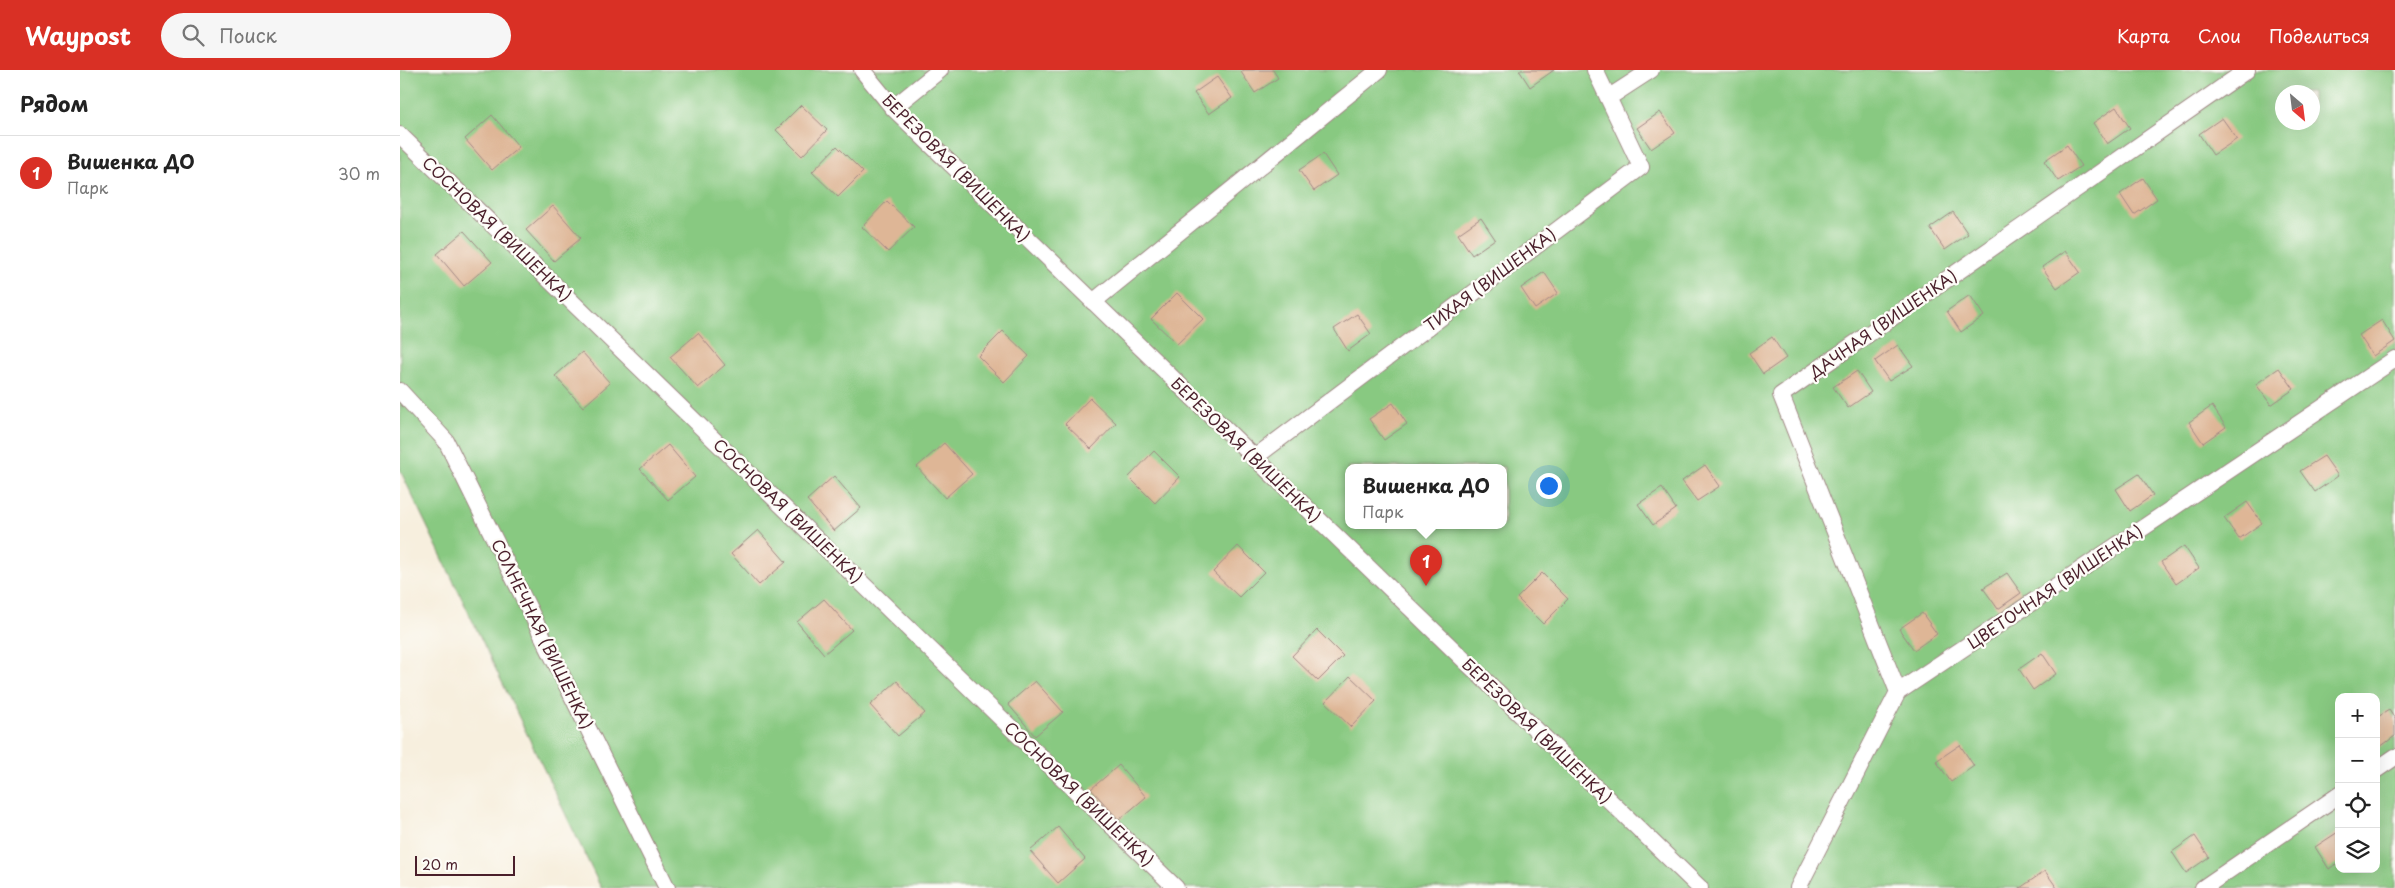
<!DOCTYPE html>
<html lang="ru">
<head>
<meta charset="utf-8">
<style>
	:root { --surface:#fff; --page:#f6f6f6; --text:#222; --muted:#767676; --line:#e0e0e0; --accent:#d93025 }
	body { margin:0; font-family:"Playpen Sans",sans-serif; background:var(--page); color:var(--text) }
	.controls { position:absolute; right:15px; bottom:15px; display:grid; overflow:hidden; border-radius:10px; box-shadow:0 5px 20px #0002 }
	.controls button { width:45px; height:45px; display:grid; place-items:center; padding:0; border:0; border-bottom:1px solid var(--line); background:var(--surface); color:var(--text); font:25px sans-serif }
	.compass { position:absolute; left:1875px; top:15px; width:45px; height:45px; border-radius:50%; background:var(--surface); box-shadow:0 5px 20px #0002; rotate:152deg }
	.scale { position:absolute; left:15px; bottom:12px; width:100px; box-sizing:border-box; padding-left:5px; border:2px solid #4a1f2b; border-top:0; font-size:14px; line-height:18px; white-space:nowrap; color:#4a1f2b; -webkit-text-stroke:4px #fdfcf7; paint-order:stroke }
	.you { position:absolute; left:1148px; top:415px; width:18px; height:18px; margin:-12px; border:4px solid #fff; border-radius:50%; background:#1a73e8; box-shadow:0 0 0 8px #1a73e833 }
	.badge { display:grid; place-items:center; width:32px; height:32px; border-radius:50%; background:var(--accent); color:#fff; font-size:16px; font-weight:700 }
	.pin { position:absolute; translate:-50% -41px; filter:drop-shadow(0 1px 2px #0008) }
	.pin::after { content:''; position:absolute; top:26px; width:18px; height:15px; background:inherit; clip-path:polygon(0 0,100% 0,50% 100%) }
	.popup { position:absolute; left:945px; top:394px; width:162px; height:65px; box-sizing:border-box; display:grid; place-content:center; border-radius:10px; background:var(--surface); filter:drop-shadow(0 1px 4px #0005); font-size:16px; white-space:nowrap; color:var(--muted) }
	.popup b { font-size:19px; color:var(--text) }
	.popup::after { content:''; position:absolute; left:50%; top:100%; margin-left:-10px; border:10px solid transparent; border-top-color:var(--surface) }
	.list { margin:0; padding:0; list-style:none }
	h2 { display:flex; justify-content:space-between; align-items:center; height:65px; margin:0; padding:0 20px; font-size:21px }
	h2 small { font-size:16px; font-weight:400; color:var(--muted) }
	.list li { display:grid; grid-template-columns:32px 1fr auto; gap:15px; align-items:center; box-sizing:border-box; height:75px; padding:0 20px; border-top:1px solid var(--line) }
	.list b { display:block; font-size:19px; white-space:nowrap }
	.list p { margin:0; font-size:16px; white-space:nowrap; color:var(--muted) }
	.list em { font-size:16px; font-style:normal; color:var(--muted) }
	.icon { flex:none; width:28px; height:28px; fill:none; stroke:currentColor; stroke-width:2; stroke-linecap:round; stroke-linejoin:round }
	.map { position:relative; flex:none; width:1995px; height:818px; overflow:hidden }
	header { display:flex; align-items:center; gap:30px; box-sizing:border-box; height:70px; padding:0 25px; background:var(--accent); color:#fff }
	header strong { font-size:24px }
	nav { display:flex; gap:28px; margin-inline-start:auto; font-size:18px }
	.search { width:350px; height:45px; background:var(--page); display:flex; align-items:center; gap:12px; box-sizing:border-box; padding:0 18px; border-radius:28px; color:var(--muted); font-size:19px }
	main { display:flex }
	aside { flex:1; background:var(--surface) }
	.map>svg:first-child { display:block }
	.green { fill:#88c981; stroke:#697456; fill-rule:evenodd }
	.building { fill:#deb696 }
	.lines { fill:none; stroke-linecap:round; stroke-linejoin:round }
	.lane-casing { stroke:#a08784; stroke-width:18 }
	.lane { stroke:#fff; stroke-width:16 }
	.labels { text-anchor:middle; stroke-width:4.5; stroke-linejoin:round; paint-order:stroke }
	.street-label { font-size:16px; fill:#4a1f2b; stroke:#fdfcf7 }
</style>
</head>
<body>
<header>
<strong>Waypost</strong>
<div class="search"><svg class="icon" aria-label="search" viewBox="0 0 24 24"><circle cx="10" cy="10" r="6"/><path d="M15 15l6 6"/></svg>Поиск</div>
<nav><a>Карта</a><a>Слои</a><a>Поделиться</a></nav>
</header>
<main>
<aside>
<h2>Рядом<small></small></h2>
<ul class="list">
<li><span class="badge">1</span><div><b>Вишенка ДО</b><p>Парк</p></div><em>30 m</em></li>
</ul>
</aside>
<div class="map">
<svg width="1995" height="818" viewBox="0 0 1995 818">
	<rect width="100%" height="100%" fill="#fdfcf7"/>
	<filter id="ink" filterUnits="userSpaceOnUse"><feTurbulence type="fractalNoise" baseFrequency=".02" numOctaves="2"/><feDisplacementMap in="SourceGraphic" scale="10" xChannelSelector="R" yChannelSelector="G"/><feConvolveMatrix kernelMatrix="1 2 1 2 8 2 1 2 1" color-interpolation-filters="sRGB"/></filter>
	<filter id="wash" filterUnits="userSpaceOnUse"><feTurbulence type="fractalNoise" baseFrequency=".0096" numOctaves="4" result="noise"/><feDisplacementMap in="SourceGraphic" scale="20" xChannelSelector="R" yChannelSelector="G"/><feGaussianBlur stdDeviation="1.12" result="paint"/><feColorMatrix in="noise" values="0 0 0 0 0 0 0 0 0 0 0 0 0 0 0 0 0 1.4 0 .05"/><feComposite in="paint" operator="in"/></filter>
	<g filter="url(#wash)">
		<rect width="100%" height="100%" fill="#f7efde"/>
		<path class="green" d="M0,0H1995V818H201L0,400ZM1882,22H1912V52H1882ZM948,397H1104V455H948ZM1939,627H1976V799H1939Z"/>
		<g id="blocks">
			<path class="building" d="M844,0H873L878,8L855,23L841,2Z
				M1119,0H1154L1130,17Z
				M817,7L832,28L809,44L794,23Z
				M401,35L427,60L402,86L376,60Z
				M1716,37L1730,58L1707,74L1693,53Z
				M1260,42L1275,63L1251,79L1237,58Z
				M92,45L119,77L92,100L65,69Z
				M1822,48L1837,69L1813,85L1799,64Z
				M1667,75L1681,96L1658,111L1644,91Z
				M437,76L463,102L438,127L412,102Z
				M923,84L937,105L914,121L899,100Z
				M1743,108L1757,129L1734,145L1720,124Z
				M487,131L514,157L488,182L462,157Z
				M153,136L181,168L154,191L126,160Z
				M1553,142L1568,164L1545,180L1530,158Z
				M1081,148L1095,169L1072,185L1058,164Z
				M64,161L92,192L64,216L37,184Z
				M1665,181L1680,202L1657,218L1642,197Z
				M1144,202L1158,223L1135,239L1121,218Z
				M777,223L803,249L777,274L751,249Z
				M1570,225L1584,246L1561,262L1547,241Z
				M957,244L971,264L948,281L934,259Z
				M1982,250L1995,271L1973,286L1959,265Z
				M603,261L629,286L604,312L578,286Z
				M298,263L325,295L298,318L270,287Z
				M1372,267L1386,288L1363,304L1349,283Z
				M1498,275L1513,296L1489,311L1475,291Z
				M182,282L210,313L183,337L155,306Z
				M1879,298L1894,319L1871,335L1856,314Z
				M1457,301L1471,322L1448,338L1433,317Z
				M690,328L716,353L691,379L665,354Z
				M993,333L1007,354L984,370L969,349Z
				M1812,336L1826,357L1803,373L1789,352Z
				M544,373L572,404L545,428L517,397Z
				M268,375L295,407L268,430L240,399Z
				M754,381L780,407L755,433L729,407Z
				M1924,386L1938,406L1915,422L1900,401Z
				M1305,395L1320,416L1297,431L1282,411Z
				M1739,404L1753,425L1730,441L1716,419Z
				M434,406L461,438L434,461L407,430Z
				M1262,418L1276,439L1253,455L1238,434Z
				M1847,432L1862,453L1839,469L1824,448Z
				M358,460L386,492L359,515L331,484Z
				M838,476L864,502L839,527L813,502Z
				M1784,476L1799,498L1776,514L1761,492Z
				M1142,503L1168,529L1143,554L1117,528Z
				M1607,503L1621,523L1598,539L1583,518Z
				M424,529L452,560L424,584L397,552Z
				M1522,543L1537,564L1514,580L1499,559Z
				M917,560L943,586L918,611L892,586Z
				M1642,583L1656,604L1633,620L1619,599Z
				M950,606L976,631L951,657L925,632Z
				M497,611L525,643L498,666L470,635Z
				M635,611L663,642L635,666L608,634Z
				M1989,640L1995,649V666L1980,677L1976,671V648Z
				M1560,675L1574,696L1551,712L1536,691Z
				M719,695L746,727L719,750L691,719Z
				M658,757L685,789L658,813L630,781Z
				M1938,762L1939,792L1929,799L1915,777Z
				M1795,766L1809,787L1786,803L1772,782Z
				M1645,801L1657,818H1620Z"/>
		</g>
	</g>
	<g filter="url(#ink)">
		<use href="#blocks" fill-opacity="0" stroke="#a08784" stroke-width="1"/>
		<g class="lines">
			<defs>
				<path id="lane" d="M462,0L493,38L1300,818
					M1208,28L1251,0
					M493,38L540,0
					M0,65L776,818
					M693,232L979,0
					M0,321L46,371L267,818
					M854,388L1241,97L1195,0
					M1498,622L1381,325L1847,0
					M1976,700L1995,687
					M1398,818L1498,622L1995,289
					M1803,818L1939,725"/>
			</defs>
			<use href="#lane" class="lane-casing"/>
			<use href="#lane" class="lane"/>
		</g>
	</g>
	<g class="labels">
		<g class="street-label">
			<text transform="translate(556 98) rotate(45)" y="6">БЕРЕЗОВАЯ (ВИШЕНКА)</text>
			<text transform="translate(97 159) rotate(44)" y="6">СОСНОВАЯ (ВИШЕНКА)</text>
			<text transform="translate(1090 210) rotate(-37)" y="6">ТИХАЯ (ВИШЕНКА)</text>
			<text transform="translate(1483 254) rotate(-35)" y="6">ДАЧНАЯ (ВИШЕНКА)</text>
			<text transform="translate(846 380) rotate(44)" y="6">БЕРЕЗОВАЯ (ВИШЕНКА)</text>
			<text transform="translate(388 441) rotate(44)" y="6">СОСНОВАЯ (ВИШЕНКА)</text>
			<text transform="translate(1655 517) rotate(-34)" y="6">ЦВЕТОЧНАЯ (ВИШЕНКА)</text>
			<text transform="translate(142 564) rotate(64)" y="6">СОЛНЕЧНАЯ (ВИШЕНКА)</text>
			<text transform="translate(1137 661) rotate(44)" y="6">БЕРЕЗОВАЯ (ВИШЕНКА)</text>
			<text transform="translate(679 724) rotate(44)" y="6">СОСНОВАЯ (ВИШЕНКА)</text>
		</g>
	</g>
</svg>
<div class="controls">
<button>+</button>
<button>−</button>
<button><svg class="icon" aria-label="locate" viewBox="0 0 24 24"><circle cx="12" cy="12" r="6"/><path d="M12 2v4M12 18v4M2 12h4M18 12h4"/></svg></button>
<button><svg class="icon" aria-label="layers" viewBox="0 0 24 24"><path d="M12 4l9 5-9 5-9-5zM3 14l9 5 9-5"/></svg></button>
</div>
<svg class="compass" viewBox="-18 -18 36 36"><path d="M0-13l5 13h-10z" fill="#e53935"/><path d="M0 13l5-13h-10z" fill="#767676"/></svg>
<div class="scale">20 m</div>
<div class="you"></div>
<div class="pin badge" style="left:1026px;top:516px">1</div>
<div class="popup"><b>Вишенка ДО</b>Парк</div>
</div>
</main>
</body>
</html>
